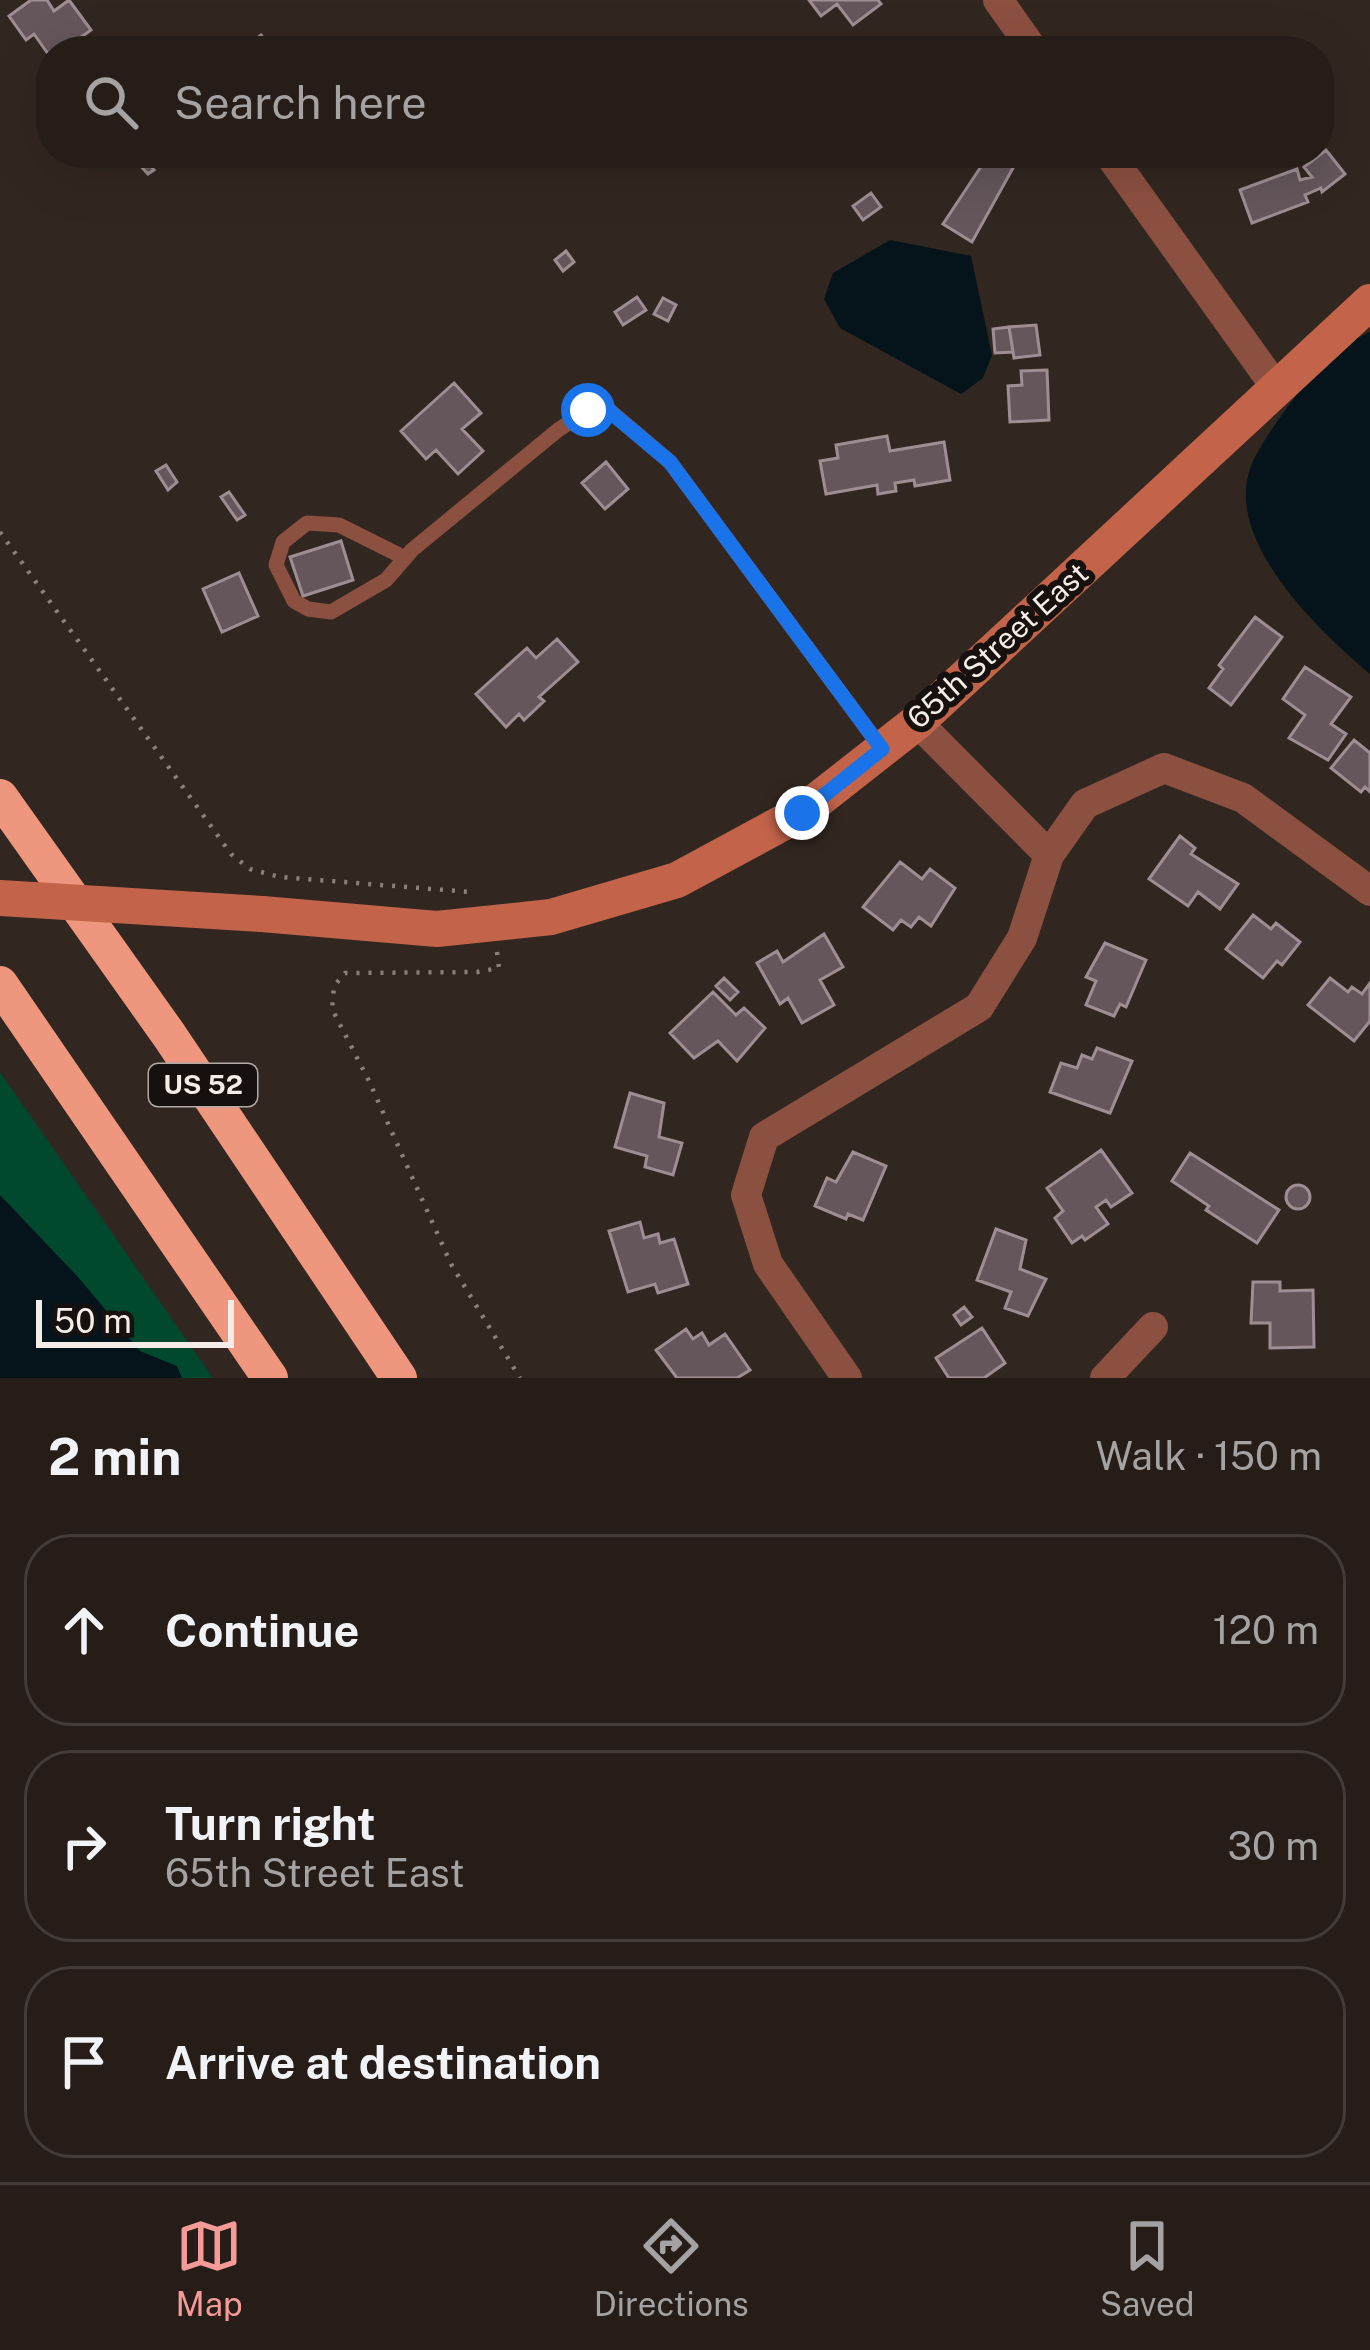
<!DOCTYPE html>
<html lang="en">
<head>
<meta charset="utf-8">
<style>
	:root { --surface:#261d18; --page:#322a25; --text:#f1f3f6; --muted:#a4a2a2; --line:#423b37; --accent:#f59b97 }
	body { margin:0; font-family:"Public Sans",sans-serif; background:var(--page); color:var(--text) }
	.scale { position:absolute; left:36px; bottom:30px; width:198px; box-sizing:border-box; padding-left:12px; border:6px solid #f3ece7; border-top:0; font-size:33px; line-height:42px; white-space:nowrap; color:#f3ece7; -webkit-text-stroke:9px #16110e; paint-order:stroke }
	.stop { position:absolute; width:36px; height:36px; margin:-27px; border:9px solid #1a73e8; border-radius:50%; background:#fff }
	.stop.end { background:#1a73e8; border-color:#fff; box-shadow:0 3px 12px #0008 }
	.list { margin:0; padding:0; list-style:none }
	h2 { display:flex; justify-content:space-between; align-items:center; height:156px; margin:0; padding:0 48px; font-size:51px }
	h2 small { font-size:39px; font-weight:400; color:var(--muted) }
	.list li { display:grid; grid-template-columns:78px 1fr auto; gap:36px; align-items:center; box-sizing:border-box; height:192px; margin:0 24px 24px; padding:0 24px; border:3px solid var(--line); border-radius:48px }
	.list b { display:block; font-size:45px; white-space:nowrap }
	.list p { margin:0; font-size:39px; white-space:nowrap; color:var(--muted) }
	.list em { font-size:39px; font-style:normal; color:var(--muted) }
	.icon { flex:none; width:66px; height:66px; fill:none; stroke:currentColor; stroke-width:2; stroke-linecap:round; stroke-linejoin:round }
	.map { position:relative; flex:none; width:1370px; height:1378px; overflow:hidden }
	.search { position:absolute; background:var(--surface); box-shadow:0 12px 48px #0002; left:36px; right:36px; top:36px; height:132px; display:flex; align-items:center; gap:30px; box-sizing:border-box; padding:0 42px; border-radius:48px; color:var(--muted); font-size:45px }
	.sheet { height:804px; background:var(--surface) }
	nav { display:flex; justify-content:space-around; align-items:center; box-sizing:border-box; height:168px; border-top:3px solid var(--line); background:var(--surface); font-size:33px; color:var(--muted) }
	nav a { display:grid; justify-items:center; gap:6px }
	nav .on { color:var(--accent) }
	.map>svg:first-child { display:block }
	.green { fill:#00482e }
	.water { fill:#05131b }
	.building { fill:#64565b; stroke:#9e8e93; stroke-width:3 }
	.lines { fill:none; stroke-linecap:round; stroke-linejoin:round }
	.path { stroke:#8b827c; stroke-width:4.5; stroke-dasharray:3 9; stroke-linecap:butt }
	.lane { stroke:#8c5040; stroke-width:15 }
	.street { stroke:#8c5040; stroke-width:30 }
	.secondary { stroke:#c2634a; stroke-width:36 }
	.highway { stroke:#ef977e; stroke-width:36 }
	.secondary-bridge { stroke:#c2634a; stroke-width:36 }
	.route { stroke:#1a73e8; stroke-width:15 }
	.labels { text-anchor:middle; stroke-width:12; stroke-linejoin:round; paint-order:stroke }
	.shield { fill:#16110e; stroke:#b1aaa6; stroke-width:3 }
	.shield-label { font-size:27px; font-weight:bold; fill:#f3ece7 }
	.street-label { font-size:30px; fill:#f3ece7; stroke:#16110e }
</style>
</head>
<body>
<div class="map">
<svg width="1370" height="1378" viewBox="0 0 1370 1378">
	<rect width="100%" height="100%" fill="#322720"/>
	<path class="green" d="M0,1072L213,1378H0Z"/>
	<path class="water" d="M890,240L971,256L992,355L983,378L961,394L840,328L824,299L833,273Z
		M1370,332V674C1319,631 1225,542 1250,469C1260,439 1303,388 1323,360L1337,348Z
		M0,1195L78,1277L140,1351L177,1366L182,1378H0Z"/>
	<path class="building" d="M31,0H47L54,11L69,0L91,30L62,51H51V58L34,34L26,40L9,16Z
		M809,0H878L881,4L853,25L837,4L821,16Z
		M261,35L273,51H239Z
		M1326,150L1345,174L1322,192L1321,188L1305,195L1308,202L1252,223L1240,190L1297,169L1300,180L1312,177L1304,167Z
		M990,153L1013,168L972,242L943,224Z
		M142,156L154,170L148,174L136,161Z
		M871,193L881,207L863,220L853,206Z
		M566,251L574,262L563,271L555,260Z
		M637,297L646,310L623,325L615,312Z
		M663,298L676,305L668,321L654,314Z
		M1036,325L1040,355L1014,358L1009,327Z
		M1009,327L1013,352L995,353L993,329Z
		M1047,370L1049,420L1010,422L1008,386L1022,385L1021,371Z
		M454,383L481,413L462,429L483,451L458,474L436,450L426,459L401,431Z
		M887,436L890,451L944,442L950,480L915,486L914,480L895,483L896,491L878,494L877,485L826,494L820,461L838,458L836,445Z
		M606,462L628,489L605,509L582,483Z
		M166,465L177,482L168,490L156,471Z
		M229,492L245,515L237,520L221,497Z
		M341,541L353,580L303,596L290,557Z
		M239,573L258,616L222,632L203,589Z
		M1255,617L1282,637L1231,705L1209,688L1223,669L1219,665Z
		M557,639L578,662L539,697L544,701L524,720L519,714L506,727L476,694L527,648L536,658Z
		M1305,667L1351,697L1331,724L1346,734L1328,760L1289,738L1305,715L1283,699Z
		M1354,740L1370,753V792L1365,787L1361,792L1331,768Z
		M1180,836L1195,848L1191,854L1238,884L1220,909L1198,892L1188,906L1149,879Z
		M900,862L922,879L930,869L955,888L931,926L919,917L911,927L901,920L893,930L863,907Z
		M1253,915L1271,929L1276,923L1300,942L1282,965L1277,961L1263,978L1226,949Z
		M824,934L843,967L820,980L834,1005L802,1023L788,998L780,1004L757,963L777,951L783,962Z
		M1105,943L1146,960L1126,1007L1120,1004L1114,1016L1086,1005L1096,981L1086,977Z
		M724,978L738,992L730,1000L716,986Z
		M1330,978L1348,992L1352,987L1362,994L1370,983V1021L1354,1041L1308,1005Z
		M713,992L736,1015L744,1008L765,1028L737,1061L718,1041L694,1058L670,1033Z
		M1097,1048L1132,1061L1110,1113L1050,1092L1061,1063L1077,1068L1082,1055L1092,1059Z
		M630,1093L664,1103L659,1137L682,1143L673,1175L645,1167L647,1156L615,1147Z
		M1101,1150L1132,1193L1111,1207L1106,1200L1096,1207L1108,1224L1085,1240L1082,1236L1072,1243L1055,1218L1063,1211L1047,1188Z
		M853,1152L886,1166L863,1220L848,1214L846,1219L815,1206L827,1178L836,1182Z
		M1190,1153L1279,1210L1257,1243L1206,1210L1209,1206L1172,1181Z
		M1286 1197a12 12 0 1 1 24 0a12 12 0 1 1-24 0Z
		M640,1222L644,1238L658,1234L660,1243L674,1239L688,1284L658,1293L655,1284L628,1292L609,1231Z
		M996,1229L1026,1240L1020,1269L1046,1279L1028,1316L1005,1308L1011,1292L977,1280Z
		M1253,1282H1280V1291L1313,1290L1314,1347L1270,1348V1323H1251Z
		M964,1307L972,1317L961,1325L954,1315Z
		M982,1328L1005,1363L984,1378H949L936,1358Z
		M686,1329L693,1339L702,1333L709,1345L725,1334L750,1370L737,1378H677L656,1350Z"/>
	<g class="lines">
		<path class="path" d="M0,532L231,854L250,869L280,877L470,892
			M497,952L499,968L477,972L345,973L334,986L332,1009L369,1081L451,1264L520,1378"/>
		<path class="lane" d="M405,558L339,525L307,523L283,542L276,565L294,601L308,609L331,612L386,580L412,550L558,430L588,410H609L670,462L882,749"/>
		<path class="street" d="M998,0L1034,51
			M1108,153L1275,386
			M917,722L1049,855
			M847,1378L768,1264L746,1195L764,1137L979,1007L1022,938L1049,855L1085,804L1164,768L1243,798L1370,891
			M1105,1378L1153,1327"/>
		<path class="secondary" d="M262,914L437,929L551,917L677,880L801,813L917,722L1370,302"/>
		<path class="highway" d="M0,797L169,1035L399,1378
			M0,984L270,1378"/>
		<path class="secondary-bridge" d="M0,898L262,914"/>
	</g>
	<g class="lines">
		<path class="route" d="M588,410H608L670,462L882,749L802,813"/>
	</g>
	<g class="labels">
		<rect class="shield" x="149" y="1064" width="108" height="42" rx="9"/>
		<g class="shield-label">
			<text x="203" y="1094">US 52</text>
		</g>
		<g class="street-label">
			<text transform="translate(998 646) rotate(-42)" y="10">65th Street East</text>
		</g>
	</g>
</svg>
<div class="scale">50 m</div>
<div class="stop" style="left:588px;top:410px"></div>
<div class="stop end" style="left:802px;top:813px"></div>
<div class="search"><svg class="icon" aria-label="search" viewBox="0 0 24 24"><circle cx="10" cy="10" r="6"/><path d="M15 15l6 6"/></svg>Search here</div>
</div>
<section class="sheet">
<h2>2 min<small>Walk · 150 m</small></h2>
<ul class="list">
<li><svg class="icon" aria-label="ahead" viewBox="0 0 24 24"><path d="M12 20V5M6 11l6-6 6 6"/></svg><div><b>Continue</b></div><em>120 m</em></li>
<li><svg class="icon" aria-label="right" viewBox="0 0 24 24"><path d="M7 20v-9h11M14 6l5 5-5 5"/></svg><div><b>Turn right</b><p>65th Street East</p></div><em>30 m</em></li>
<li><svg class="icon" aria-label="arrive" viewBox="0 0 24 24"><path d="M6 21V4h12l-3 4 3 4H6"/></svg><div><b>Arrive at destination</b></div></li>
</ul>
</section>
<nav>
<a class="on"><svg class="icon" aria-label="map" viewBox="0 0 24 24"><path d="M3 6l6-2 6 2 6-2v14l-6 2-6-2-6 2zM9 4v14M15 6v14"/></svg>Map</a>
<a><svg class="icon" aria-label="directions" viewBox="0 0 24 24"><path d="M12 3l9 9-9 9-9-9zM9 14v-3h6M13 9l2 2-2 2"/></svg>Directions</a>
<a><svg class="icon" aria-label="saved" viewBox="0 0 24 24"><path d="M7 4h10v16l-5-4-5 4z"/></svg>Saved</a>
</nav>
</body>
</html>
